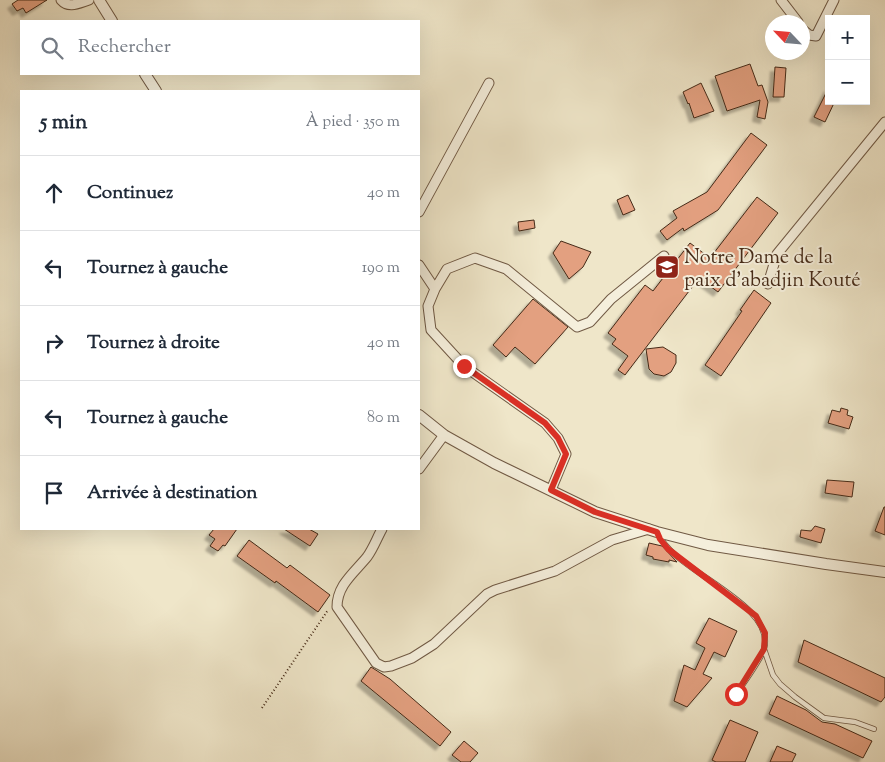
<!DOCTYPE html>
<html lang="fr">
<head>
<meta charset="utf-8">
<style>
	:root { --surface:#fff; --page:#f2f2f3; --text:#1f2937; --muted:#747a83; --line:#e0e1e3 }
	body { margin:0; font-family:"Sorts Mill Goudy",serif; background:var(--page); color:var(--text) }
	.controls { position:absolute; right:15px; top:15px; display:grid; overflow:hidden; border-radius:0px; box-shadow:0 5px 20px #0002 }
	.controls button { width:45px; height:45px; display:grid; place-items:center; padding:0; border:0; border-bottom:1px solid var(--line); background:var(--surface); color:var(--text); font:25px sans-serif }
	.compass { position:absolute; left:765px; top:15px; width:45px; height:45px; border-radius:50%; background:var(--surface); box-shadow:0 5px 20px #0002; rotate:296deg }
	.stop { position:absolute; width:15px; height:15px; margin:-11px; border:4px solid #d93025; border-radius:50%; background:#fff }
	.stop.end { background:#d93025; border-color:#fff; box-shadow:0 1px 5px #0008 }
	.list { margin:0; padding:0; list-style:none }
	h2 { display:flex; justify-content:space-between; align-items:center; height:65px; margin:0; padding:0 20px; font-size:21px }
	h2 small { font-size:16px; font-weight:400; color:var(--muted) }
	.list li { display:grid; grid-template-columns:32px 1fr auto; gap:15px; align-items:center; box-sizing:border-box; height:75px; padding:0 20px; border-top:1px solid var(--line) }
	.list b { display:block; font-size:19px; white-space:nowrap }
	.list em { font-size:16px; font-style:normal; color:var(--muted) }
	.icon { flex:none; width:28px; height:28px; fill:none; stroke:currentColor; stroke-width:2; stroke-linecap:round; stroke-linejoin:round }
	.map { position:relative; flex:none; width:885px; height:762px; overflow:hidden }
	.search { position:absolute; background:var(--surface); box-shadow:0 5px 20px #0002; left:20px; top:20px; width:400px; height:55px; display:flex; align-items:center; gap:12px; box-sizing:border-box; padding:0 18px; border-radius:0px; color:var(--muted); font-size:19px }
	.panel { position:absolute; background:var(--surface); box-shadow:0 5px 20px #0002; left:20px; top:90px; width:400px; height:440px; border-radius:0px }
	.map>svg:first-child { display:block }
	.building { fill:#e3a080; stroke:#452a17; filter:url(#shadow) }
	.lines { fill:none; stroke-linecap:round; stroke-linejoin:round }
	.service-casing { stroke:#705944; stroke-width:6 }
	.minor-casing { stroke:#705944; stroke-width:11 }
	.tertiary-casing { stroke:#705944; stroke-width:12 }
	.path { stroke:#452a17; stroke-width:2; stroke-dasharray:1 2.5; stroke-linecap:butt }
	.service { stroke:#f5efdc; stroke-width:4.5 }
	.minor { stroke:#f5efdc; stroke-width:9 }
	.tertiary { stroke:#f5efdc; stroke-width:10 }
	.route { stroke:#d93025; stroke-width:6 }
	.labels { text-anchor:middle; stroke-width:4; stroke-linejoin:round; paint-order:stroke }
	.poi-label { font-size:20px; fill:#452a17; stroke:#f5efdc; text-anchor:start }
</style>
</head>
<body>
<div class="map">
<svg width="885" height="762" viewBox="0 0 885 762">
	<defs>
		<filter id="shadow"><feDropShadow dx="-4.5" dy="4.5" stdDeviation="1" flood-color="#0004"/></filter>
	</defs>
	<rect width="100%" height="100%" fill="#efe6c9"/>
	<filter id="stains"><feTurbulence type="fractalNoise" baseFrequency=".004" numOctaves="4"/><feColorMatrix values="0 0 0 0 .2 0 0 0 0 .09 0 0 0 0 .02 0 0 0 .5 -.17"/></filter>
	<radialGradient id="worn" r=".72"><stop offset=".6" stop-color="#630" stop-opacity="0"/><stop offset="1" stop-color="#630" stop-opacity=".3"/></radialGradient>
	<path class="building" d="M18,0H47L26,13L23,8L17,11L12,4Z
		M750,64L758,86L762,85L768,102L765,119L757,117L760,100L727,111L715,76Z
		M775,67L786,68L784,97H773Z
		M701,83L714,111L694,118L689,103L688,104L683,92Z
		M829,87V101H835L825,122L814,117Z
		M751,133L767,145L718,210L684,231L683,228L667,240L660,231L677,218L673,211L707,192Z
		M628,195L635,210L623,215L617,200Z
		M757,197L778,213L718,292L699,278L625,375L618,370L628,356L612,344L616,339L608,333L645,285L653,291L690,243L710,258Z
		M534,220L535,228L519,231L518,222Z
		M561,241L591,252L583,267L569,279L553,253Z
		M754,290L771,303L721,376L705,365L742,311L740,310Z
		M533,299L568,327L535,364L515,347L506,357L493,345Z
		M663,347L676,355V363L671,372L664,376L654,374L649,369L646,349Z
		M841,408L848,410L847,415L853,417L849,429L828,423L832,410L840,412Z
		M827,480L854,482L852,497L825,493Z
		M884,507H885V535L875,531Z
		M815,526L825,529L821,543L800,537L801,530L811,531Z
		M214,529H237L225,546L223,545L218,551L210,546L215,539L209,535Z
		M284,529H309L318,534L310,546Z
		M249,540L287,568L290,565L330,595L318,612L276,581L275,583L237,556Z
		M649,543L662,546L677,562L669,560V562L653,559V557L646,555Z
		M709,618L737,631L725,657L714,652L703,674L712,678L687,707L674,701L684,665L695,670L705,648L696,643Z
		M804,640L885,678V697L881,702L798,662Z
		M371,667L390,679L451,732L440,746L361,681Z
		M777,696L806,710L822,722L835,724L872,741L863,758L769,714Z
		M730,720L758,732L745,762H716L712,760Z
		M464,741L478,753L470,762H461L452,755Z
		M777,746L796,754L792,762H770Z"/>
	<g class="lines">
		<defs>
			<path id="service" d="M658,533C672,571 777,603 764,649C761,659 743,684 736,694
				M764,649L773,675L780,684L795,697L824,718L855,722L874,729"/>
			<path id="minor" d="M61,0C69,9 79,3 89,0
				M781,0L798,22
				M802,29L809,35L816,36L834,0
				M419,212L489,83
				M419,265L435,289
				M768,284L777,254L885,122
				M419,469L444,435
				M551,490L566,454L558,438L545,423L464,366L431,330L428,306L435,289L447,269L475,258L506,269L577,327L590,322L611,299L664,256
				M382,529C377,538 373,549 367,557C354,573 337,585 337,607L376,663L384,667L391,666L412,658L434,644L487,594L495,590L555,571L612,540L649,529"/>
			<path id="tertiary" d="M99,0L112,21
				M145,74L156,91
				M419,415L444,435L494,463L595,512L657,532L708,545L826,564L885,572"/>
		</defs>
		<use href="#service" class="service-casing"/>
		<use href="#minor" class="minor-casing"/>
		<use href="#tertiary" class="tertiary-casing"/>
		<path class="path" d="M262,708L328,610"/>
		<use href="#service" class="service"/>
		<use href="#minor" class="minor"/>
		<use href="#tertiary" class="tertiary"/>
	</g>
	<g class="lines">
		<path class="route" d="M464,366L545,423L558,438L566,454L551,490L595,512L657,532L660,539L668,549L756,616L765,633L764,649L736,694"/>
	</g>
	<defs>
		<symbol id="university-square" viewBox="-11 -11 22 22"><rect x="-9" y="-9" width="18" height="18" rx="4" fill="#8f2418" stroke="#f5efdc"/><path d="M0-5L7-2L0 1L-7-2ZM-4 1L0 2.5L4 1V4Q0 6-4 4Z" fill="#fff"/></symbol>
	</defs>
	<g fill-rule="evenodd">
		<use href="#university-square" x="653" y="253" width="28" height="28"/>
	</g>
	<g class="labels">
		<g class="poi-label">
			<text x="684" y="263">Notre Dame de la<tspan x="684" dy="23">paix d'abadjin Kouté</tspan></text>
		</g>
	</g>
	<rect width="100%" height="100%" filter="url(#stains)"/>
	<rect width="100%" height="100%" fill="url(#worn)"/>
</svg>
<div class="controls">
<button>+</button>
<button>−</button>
</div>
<svg class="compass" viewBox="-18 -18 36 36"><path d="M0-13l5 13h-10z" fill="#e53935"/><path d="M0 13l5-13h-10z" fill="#747a83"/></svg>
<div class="stop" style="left:736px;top:694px"></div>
<div class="stop end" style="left:464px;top:366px"></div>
<div class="search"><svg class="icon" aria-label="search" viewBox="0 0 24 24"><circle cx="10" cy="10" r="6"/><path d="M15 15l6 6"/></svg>Rechercher</div>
<section class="panel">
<h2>5 min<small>À pied · 350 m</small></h2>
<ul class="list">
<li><svg class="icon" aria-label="ahead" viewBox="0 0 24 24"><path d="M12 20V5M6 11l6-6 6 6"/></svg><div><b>Continuez</b></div><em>40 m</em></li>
<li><svg class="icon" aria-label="left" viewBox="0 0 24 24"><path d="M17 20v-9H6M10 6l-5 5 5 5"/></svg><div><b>Tournez à gauche</b></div><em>190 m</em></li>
<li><svg class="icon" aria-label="right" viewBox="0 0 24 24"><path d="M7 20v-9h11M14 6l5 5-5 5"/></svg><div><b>Tournez à droite</b></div><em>40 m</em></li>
<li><svg class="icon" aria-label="left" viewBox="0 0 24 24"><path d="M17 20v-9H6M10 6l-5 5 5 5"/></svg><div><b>Tournez à gauche</b></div><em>80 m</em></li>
<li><svg class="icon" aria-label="arrive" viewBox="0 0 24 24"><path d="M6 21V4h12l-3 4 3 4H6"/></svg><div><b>Arrivée à destination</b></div></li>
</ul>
</section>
</div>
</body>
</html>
